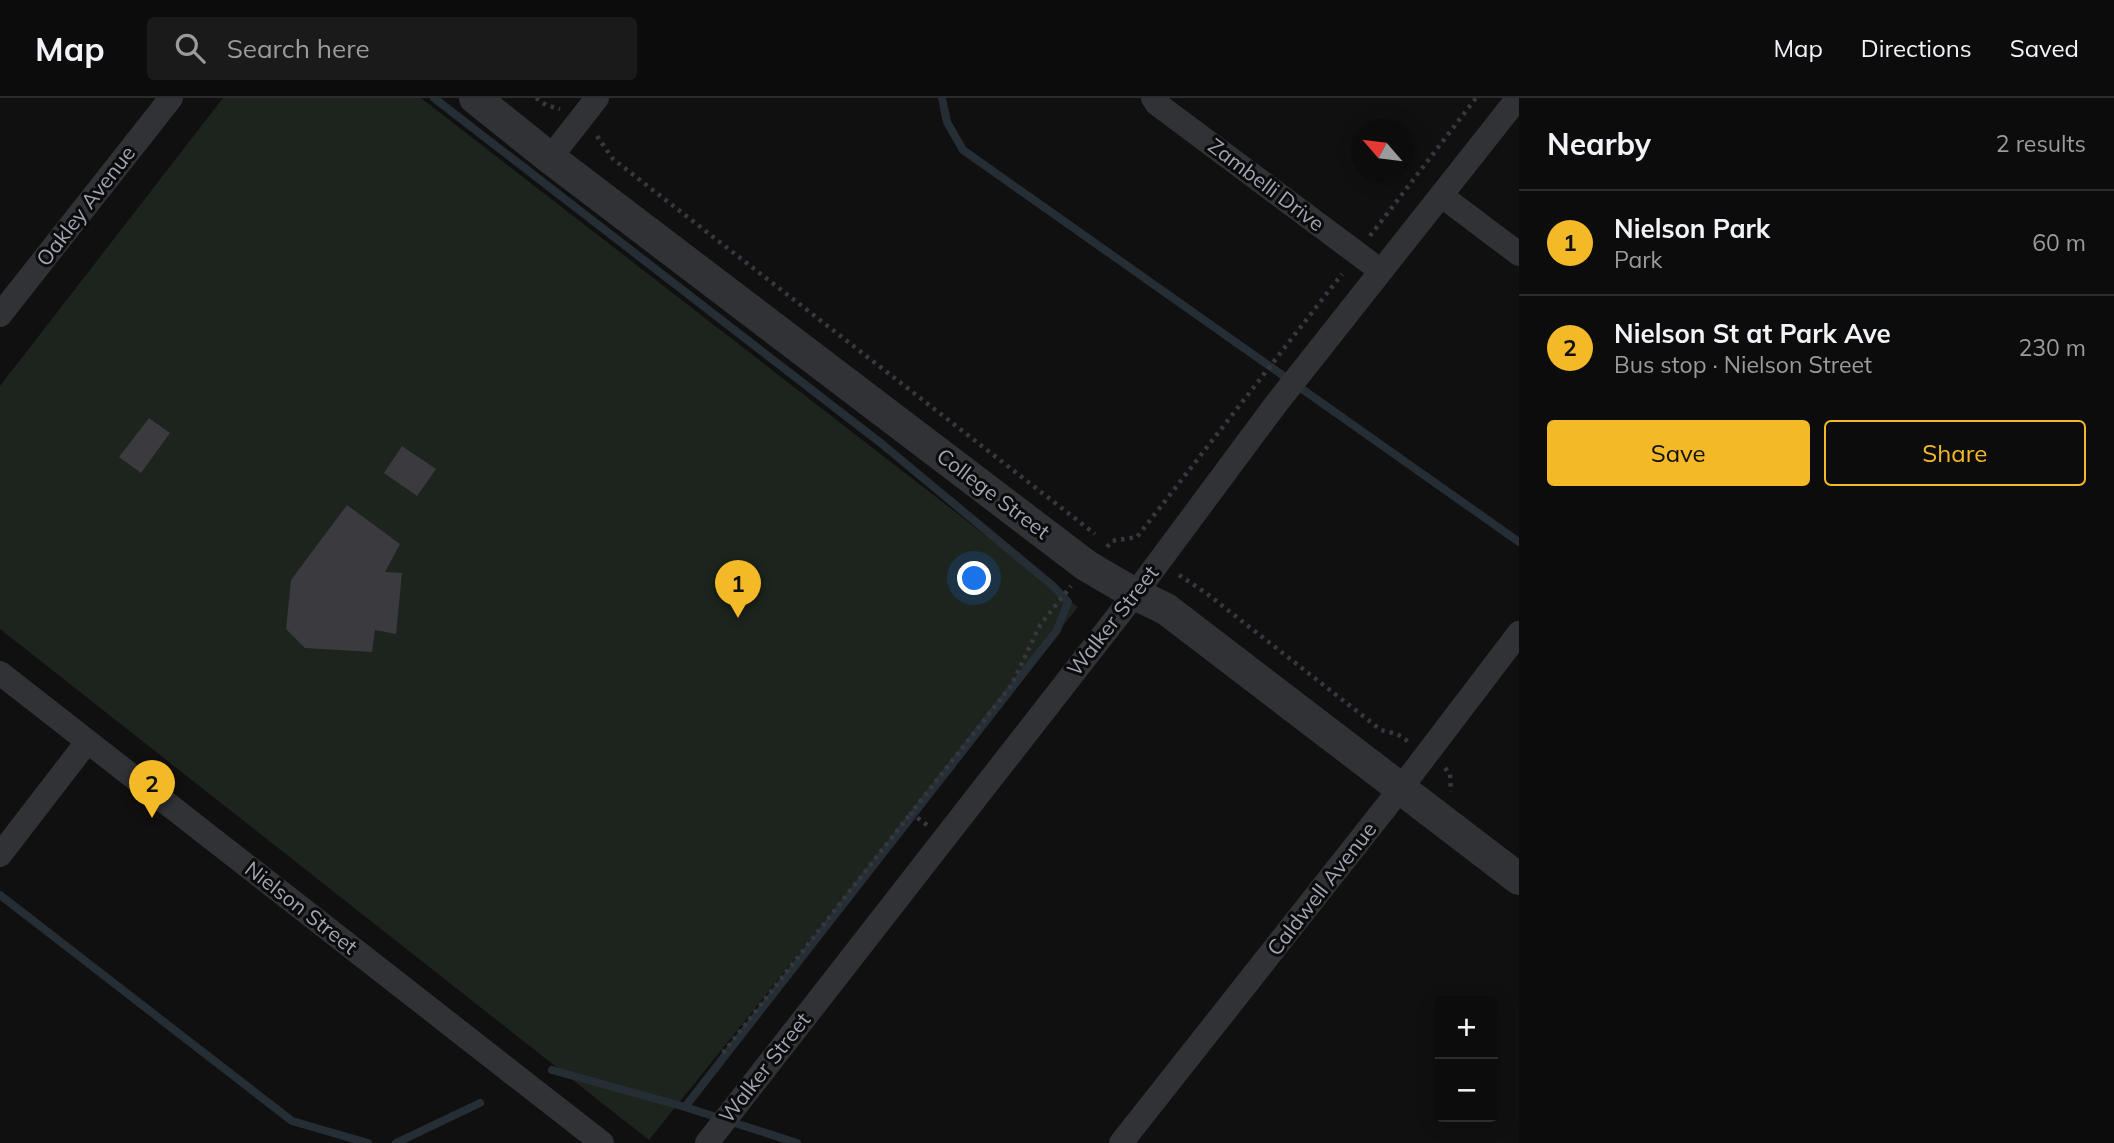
<!DOCTYPE html>
<html lang="en">
<head>
<meta charset="utf-8">
<style>
	:root { --surface:#0c0c0d; --page:#1a1a1b; --text:#f1f3f6; --muted:#9a9b9d; --line:#2c2c2e; --accent:#f4b926 }
	body { margin:0; font-family:Mulish,sans-serif; background:var(--page); color:var(--text) }
	.controls { position:absolute; right:21px; bottom:21px; display:grid; overflow:hidden; border-radius:7px; box-shadow:0 4px 18px #0003 }
	.controls button { width:63px; height:63px; display:grid; place-items:center; padding:0; border:0; border-bottom:2px solid var(--line); background:var(--surface); color:var(--text); font:35px sans-serif }
	.compass { position:absolute; left:1351px; top:21px; width:63px; height:63px; border-radius:50%; background:var(--surface); box-shadow:0 4px 18px #0003; rotate:298deg }
	.you { position:absolute; left:975px; top:481px; width:24px; height:24px; margin:-18px; border:5px solid #fff; border-radius:50%; background:#1a73e8; box-shadow:0 0 0 10px #1a73e833 }
	.badge { display:grid; place-items:center; width:46px; height:46px; border-radius:50%; background:var(--accent); color:#111; font-size:23px; font-weight:700 }
	.pin { position:absolute; translate:-50% -58px; filter:drop-shadow(0 2px 4px #0008) }
	.pin::after { content:''; position:absolute; top:37px; width:24px; height:21px; background:inherit; clip-path:polygon(0 0,100% 0,50% 100%) }
	.list { margin:0; padding:0; list-style:none }
	h2 { display:flex; justify-content:space-between; align-items:center; height:91px; margin:0; padding:0 28px; font-size:30px }
	h2 small { font-size:23px; font-weight:400; color:var(--muted) }
	.list li { display:grid; grid-template-columns:46px 1fr auto; gap:21px; align-items:center; box-sizing:border-box; height:105px; padding:0 28px; border-top:2px solid var(--line) }
	.list b { display:block; font-size:26px; white-space:nowrap }
	.list p { margin:0; font-size:23px; white-space:nowrap; color:var(--muted) }
	.list em { font-size:23px; font-style:normal; color:var(--muted) }
	.actions { display:flex; gap:14px; padding:21px 28px }
	.actions a { flex:1; padding:16px 0; border:2px solid var(--accent); border-radius:7px; text-align:center; font-size:24px; color:var(--accent) }
	.actions .main { background:var(--accent); color:#111 }
	.icon { flex:none; width:38px; height:38px; fill:none; stroke:currentColor; stroke-width:2; stroke-linecap:round; stroke-linejoin:round }
	.map { position:relative; flex:none; width:1519px; height:1045px; overflow:hidden }
	header { display:flex; align-items:center; gap:42px; box-sizing:border-box; height:98px; padding:0 35px; background:var(--surface); border-bottom:2px solid var(--line) }
	header strong { font-size:33px }
	nav { display:flex; gap:38px; margin-inline-start:auto; font-size:24px }
	.search { width:490px; height:63px; background:var(--page); display:flex; align-items:center; gap:18px; box-sizing:border-box; padding:0 24px; border-radius:7px; color:var(--muted); font-size:26px }
	main { display:flex }
	aside { flex:1; background:var(--surface) }
	.map>svg:first-child { display:block }
	.green { fill:#1c241d }
	.lines { fill:none; stroke-linecap:round; stroke-linejoin:round }
	.stream { stroke:#262e35; stroke-width:8 }
	.building { fill:#3a3a3f }
	.path { stroke:#37383d; stroke-width:4.5; stroke-dasharray:3.5 5; stroke-linecap:butt }
	.minor { stroke:#313236; stroke-width:24 }
	.tertiary { stroke:#313236; stroke-width:32 }
	.labels { text-anchor:middle; stroke-width:6; stroke-linejoin:round; paint-order:stroke }
	.street-label { font-size:21px; fill:#a1a5b3; stroke:#0b0b0c }
</style>
</head>
<body>
<header>
<strong>Map</strong>
<div class="search"><svg class="icon" aria-label="search" viewBox="0 0 24 24"><circle cx="10" cy="10" r="6"/><path d="M15 15l6 6"/></svg>Search here</div>
<nav><a>Map</a><a>Directions</a><a>Saved</a></nav>
</header>
<main>
<div class="map">
<svg width="1519" height="1045" viewBox="0 0 1519 1045">
	<rect width="100%" height="100%" fill="#101011"/>
	<path class="green" d="M223,0H421L1078,509L649,1042L0,531V288Z"/>
	<g class="lines">
		<path class="stream" d="M434,0L882,346L1053,488L1068,504L1057,532L685,1009
			M942,0L947,24L963,52L1519,444
			M0,797L292,1023L368,1045
			M552,972L685,1009L797,1045
			M396,1045L480,1005"/>
	</g>
	<path class="building" d="M149,320L170,335L141,375L119,359Z
		M402,348L436,371L417,398L384,375Z
		M347,407L400,446L385,474L402,475L396,536L375,532L372,554L305,550L286,531L291,482Z"/>
	<g class="lines">
		<path class="path" d="M536,0L546,7L560,11
			M597,38L613,61L1095,436
			M1370,138L1476,0
			M1107,449L1112,443L1137,439L1342,176
			M1179,477L1206,495L1381,632L1397,636L1409,644
			M1445,670L1450,676L1451,694
			M927,727L911,715L1011,588L1040,527L1071,488
			M723,955L911,715"/>
		<path class="minor" d="M1153,0L1157,6L1381,173
			M550,60L597,0
			M1442,98L1519,156
			M0,217L171,0
			M0,575L602,1045
			M0,757L87,644
			M707,1045L1135,496L1276,306L1518,0
			M1121,1045L1401,690L1519,535"/>
		<path class="tertiary" d="M475,0L550,60L1087,468L1135,496L1166,511L1519,781"/>
	</g>
	<g class="labels">
		<g class="street-label">
			<text transform="translate(1266 87) rotate(37)" y="7">Zambelli Drive</text>
			<text transform="translate(86 108) rotate(-52)" y="7">Oakley Avenue</text>
			<text transform="translate(993 396) rotate(37)" y="7">College Street</text>
			<text transform="translate(1113 523) rotate(-52)" y="7">Walker Street</text>
			<text transform="translate(1322 791) rotate(-52)" y="7">Caldwell Avenue</text>
			<text transform="translate(301 810) rotate(38)" y="7">Nielson Street</text>
			<text transform="translate(765 970) rotate(-52)" y="7">Walker Street</text>
		</g>
	</g>
</svg>
<div class="controls">
<button>+</button>
<button>−</button>
</div>
<svg class="compass" viewBox="-18 -18 36 36"><path d="M0-13l5 13h-10z" fill="#e53935"/><path d="M0 13l5-13h-10z" fill="#9a9b9d"/></svg>
<div class="you"></div>
<div class="pin badge" style="left:738px;top:520px">1</div>
<div class="pin badge" style="left:152px;top:720px">2</div>
</div>
<aside>
<h2>Nearby<small>2 results</small></h2>
<ul class="list">
<li><span class="badge">1</span><div><b>Nielson Park</b><p>Park</p></div><em>60 m</em></li>
<li><span class="badge">2</span><div><b>Nielson St at Park Ave</b><p>Bus stop · Nielson Street</p></div><em>230 m</em></li>
</ul>
<div class="actions"><a class="main">Save</a><a>Share</a></div>
</aside>
</main>
</body>
</html>
